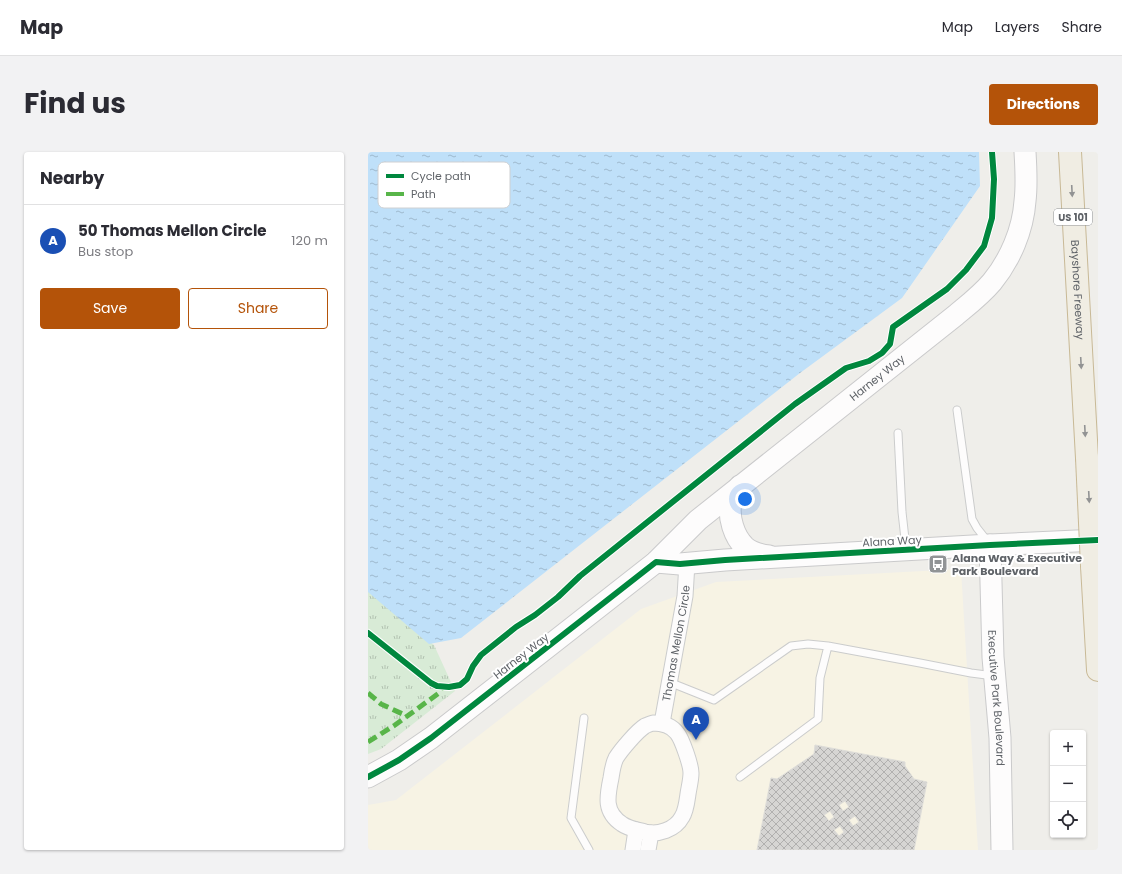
<!DOCTYPE html>
<html lang="en">
<head>
<meta charset="utf-8">
<style>
	:root { --surface:#fff; --page:#f2f2f3; --text:#2b2b33; --muted:#7c7c81; --line:#e1e1e2; --accent:#b45309 }
	body { margin:0; font-family:Poppins,sans-serif; background:var(--page); color:var(--text) }
	.controls { position:absolute; right:12px; bottom:12px; display:grid; overflow:hidden; border-radius:4px; box-shadow:0 1px 3px #0004 }
	.controls button { width:36px; height:36px; display:grid; place-items:center; padding:0; border:0; border-bottom:1px solid var(--line); background:var(--surface); color:var(--text); font:20px sans-serif }
	.you { position:absolute; left:377px; top:347px; width:14px; height:14px; margin:-10px; border:3px solid #fff; border-radius:50%; background:#1a73e8; box-shadow:0 0 0 6px #1a73e833 }
	.badge { display:grid; place-items:center; width:26px; height:26px; border-radius:50%; background:var(--accent); color:#fff; font-size:13px; font-weight:700 }
	.pin { position:absolute; translate:-50% -33px; filter:drop-shadow(0 1px 2px #0008) }
	.pin::after { content:''; position:absolute; top:21px; width:14px; height:12px; background:inherit; clip-path:polygon(0 0,100% 0,50% 100%) }
	.list { margin:0; padding:0; list-style:none }
	h2 { display:flex; justify-content:space-between; align-items:center; height:52px; margin:0; padding:0 16px; font-size:17px }
	h2 small { font-size:13px; font-weight:400; color:var(--muted) }
	.list li { display:grid; grid-template-columns:26px 1fr auto; gap:12px; align-items:center; box-sizing:border-box; height:72px; padding:0 16px; border-top:1px solid var(--line) }
	.list b { display:block; font-size:15px; white-space:nowrap }
	.list p { margin:0; font-size:13px; white-space:nowrap; color:var(--muted) }
	.list em { font-size:13px; font-style:normal; color:var(--muted) }
	.actions { display:flex; gap:8px; padding:12px 16px }
	.actions a { flex:1; padding:9px 0; border:1px solid var(--accent); border-radius:4px; text-align:center; font-size:14px; color:var(--accent) }
	.actions .main { background:var(--accent); color:#fff }
	.icon { flex:none; width:22px; height:22px; fill:none; stroke:currentColor; stroke-width:2; stroke-linecap:round; stroke-linejoin:round }
	.map { position:relative; flex:none; width:730px; height:698px; overflow:hidden; border-radius:4px }
	header { display:flex; align-items:center; gap:24px; box-sizing:border-box; height:56px; padding:0 20px; background:var(--surface); border-bottom:1px solid var(--line) }
	header strong { font-size:19px }
	nav { display:flex; gap:22px; margin-inline-start:auto; font-size:14px }
	.intro { display:flex; align-items:center; justify-content:space-between; box-sizing:border-box; height:96px; padding:0 24px }
	h1 { margin:0; font-size:28px }
	.button { padding:10px 18px; border-radius:4px; background:var(--accent); color:#fff; font-size:14px; font-weight:700 }
	main { display:flex; gap:24px; padding:0 24px }
	aside { flex:1; background:var(--surface); border-radius:4px; box-shadow:0 1px 3px #0004 }
	.map>svg:first-child { display:block }
	.commercial { fill:#f7f3e4 }
	.park { fill:url(#park-tufts) }
	.water { fill:url(#water-ripples) }
	.building { fill:url(#building-cross-hatch); stroke:#deddd9; fill-rule:evenodd }
	.lines { fill:none; stroke-linecap:round; stroke-linejoin:round }
	.lane-casing { stroke:#cbcccc; stroke-width:9 }
	.street-casing { stroke:#cbcccc; stroke-width:17 }
	.secondary-casing { stroke:#cacacb; stroke-width:23 }
	.highway-casing { stroke:#c8b996; stroke-width:24 }
	.path { stroke:#cacfcc; stroke-width:2.5; stroke-dasharray:4 2; stroke-linecap:butt }
	.lane { stroke:#fdfcfc; stroke-width:7 }
	.street { stroke:#fdfcfc; stroke-width:15 }
	.secondary { stroke:#fdfcfc; stroke-width:21 }
	.highway { stroke:#f0ede3; stroke-width:22 }
	.highway-bridge-casing { stroke:#c8b996; stroke-width:24; stroke-linecap:butt }
	.highway-bridge { stroke:#f0ede3; stroke-width:22 }
	.quiet { stroke:#58b549; stroke-width:5; stroke-dasharray:10 5; stroke-linecap:butt }
	.cycleway-casing { stroke:#fff; stroke-width:8 }
	.cycleway { stroke:#00873e; stroke-width:6 }
	.oneway { fill:#929393 }
	.labels { text-anchor:middle; stroke-width:4; stroke-linejoin:round; paint-order:stroke }
	.shield { fill:#fff; stroke:#8f9295; stroke-width:1 }
	.shield-label { font-size:10px; font-weight:bold; fill:#5f6368 }
	.street-label { font-size:11px; fill:#5f6368; stroke:#fff }
	.poi-label { font-size:11px; font-weight:bold; fill:#5f6368; stroke:#fff; text-anchor:start }
	.key { fill:#fff; stroke:#cfd0d2; stroke-width:1 }
	.key-label { font-size:11px; fill:#5f6368 }
</style>
</head>
<body>
<header>
<strong>Map</strong>
<nav><a>Map</a><a>Layers</a><a>Share</a></nav>
</header>
<div class="intro"><h1>Find us</h1><a class="button">Directions</a></div>
<main>
<aside>
<h2>Nearby<small></small></h2>
<ul class="list">
<li><span class="badge" style="background:#1a4fb4">A</span><div><b>50 Thomas Mellon Circle</b><p>Bus stop</p></div><em>120 m</em></li>
</ul>
<div class="actions"><a class="main">Save</a><a>Share</a></div>
</aside>
<div class="map">
<svg width="730" height="698" viewBox="0 0 730 698">
	<defs>
		<pattern id="park-tufts" width="24" height="20" patternUnits="userSpaceOnUse"><rect width="24" height="20" fill="#d8ebd6"/><path d="M3 7l-1-3M5 7V3M7 7l1-3M15 17l-1-3M17 17v-4M19 17l1-3" fill="none" stroke="#b2c2b1"/></pattern>
		<pattern id="water-ripples" width="26" height="14" patternUnits="userSpaceOnUse"><rect width="26" height="14" fill="#bfe0f9"/><path d="M2 4q2-2 4 0t4 0M15 11q2-2 4 0t4 0" fill="none" stroke="#9eb9cd"/></pattern>
		<pattern id="building-cross-hatch" width="8" height="8" patternUnits="userSpaceOnUse"><rect width="8" height="8" fill="#d6d5d3"/><path d="M0 0l8 8M0 8l8-8" fill="none" stroke="#b1b0af"/></pattern>
	</defs>
	<rect width="100%" height="100%" fill="#efeeea"/>
	<path class="commercial" d="M593,417L610,698H0V653L28,648L273,457L348,430Z"/>
	<path class="park" d="M0,438L66,493L87,539L13,597L0,602Z"/>
	<path class="water" d="M0,0H611L612,34L534,146L432,221L93,486L61,492L0,440Z"/>
	<path class="building" d="M447,593L537,610V614L546,627L559,630L546,698H389L403,626L409,627L446,602ZM477,649L481,655L475,659L471,653ZM462,659L466,665L461,669L456,663ZM487,664L491,670L485,674L481,668ZM472,674L476,680L471,684L466,678Z"/>
	<g class="lines">
		<defs>
			<path id="lane" d="M589,258L604,367L609,376L620,390
				M530,281L534,360L538,396
				M301,530L346,548L423,494L440,492L460,494L552,511L603,521L626,524
				M216,566L203,666L221,698
				M372,625L450,567L452,526L460,494"/>
			<g id="street">
				<path d="M285,571C294,571 303,573 309,581C314,587 323,613 323,621C323,628 321,635 320,642C319,649 318,659 314,665C307,678 290,683 277,680C270,678 261,677 254,672C236,660 239,645 243,626C244,619 245,612 248,606C253,598 269,579 277,574C279,573 282,572 285,571Z"/>
				<path id="s1" d="M294,571L317,444L319,411"/>
				<path d="M265,698L268,678"/>
				<path d="M280,698L283,681"/>
			</g>
			<g id="secondary">
				<path d="M372,334C368,339 365,344 363,351C360,365 366,385 377,395C383,400 393,403 401,404"/>
				<path id="s2" d="M622,393L625,505L632,586L634,698"/>
				<path d="M288,410L312,412L357,408L622,393L730,388"/>
				<path id="s3" d="M0,625L31,608L63,586L186,490L288,410L330,368L588,163C600,153 613,143 624,130C642,108 655,78 657,49C659,33 658,16 657,0"/>
			</g>
			<g id="highway">
				<path id="s4" d="M702,0L719,306"/>
				<path d="M724,414L730,518"/>
			</g>
		</defs>
		<use href="#lane" class="lane-casing"/>
		<use href="#street" class="street-casing"/>
		<use href="#secondary" class="secondary-casing"/>
		<use href="#highway" class="highway-casing"/>
		<path class="path" d="M0,481L63,531"/>
		<use href="#lane" class="lane"/>
		<use href="#street" class="street"/>
		<use href="#secondary" class="secondary"/>
		<use href="#highway" class="highway"/>
		<defs>
			<path id="highway-bridge" d="M719,306L724,414"/>
		</defs>
		<use href="#highway-bridge" class="highway-bridge-casing"/>
		<use href="#highway-bridge" class="highway-bridge"/>
		<path class="quiet" d="M0,541L13,552L39,564
			M0,590L27,573L71,541L75,534"/>
		<defs>
			<path id="cycleway" d="M0,481L63,531L69,534L81,535L92,533L99,527L105,514L113,503L148,475L167,463L190,445L212,424L427,252L478,216L501,209L514,201L522,192L525,175L579,137L598,118L616,94L624,66L626,27L624,0
				M0,625L31,608L63,586L288,410L312,412L357,408L622,393L730,388"/>
		</defs>
		<use href="#cycleway" class="cycleway-casing"/>
		<use href="#cycleway" class="cycleway"/>
	</g>
	<defs><path id="oneway-solid" d="M-6-.8H1V-3.2L6.5 0L1 3.2V.8H-6Z"/></defs>
	<g class="oneway">
		<use href="#oneway-solid" transform="translate(704 39) rotate(87)"/>
		<use href="#oneway-solid" transform="translate(713 211) rotate(87)"/>
		<use href="#oneway-solid" transform="translate(717 279) rotate(87)"/>
		<use href="#oneway-solid" transform="translate(721 345) rotate(87)"/>
	</g>
	<defs>
		<symbol id="bus-square" viewBox="-11 -11 22 22"><rect x="-9" y="-9" width="18" height="18" rx="4" fill="#919496" stroke="#fff"/><path d="M-5-6H5V4H4V6H2V4H-2V6H-4V4H-5ZM-3.5-4V0h7V-4ZM-3.5 1.2v1.5H-2V1.2ZM2 1.2v1.5H3.5V1.2Z" fill="#fff"/></symbol>
	</defs>
	<g fill-rule="evenodd">
		<use href="#bus-square" x="559" y="401" width="22" height="22"/>
	</g>
	<g class="labels">
		<rect class="shield" x="686" y="57" width="38" height="16" rx="3"/>
		<g class="shield-label">
			<text x="705" y="69">US 101</text>
		</g>
		<g class="street-label">
			<text dy="4" stroke="none"><textPath href="#s4" startOffset="138">Bayshore Freeway</textPath></text>
			<text dy="4" stroke="none"><textPath href="#s3" startOffset="648">Harney Way</textPath></text>
			<text transform="translate(524 389) rotate(-3)" y="4">Alana Way</text>
			<text dy="4" stroke="none"><textPath href="#s1" startOffset="81">Thomas Mellon Circle</textPath></text>
			<text transform="translate(153 504) rotate(-38)" y="4">Harney Way</text>
			<text dy="4" stroke="none"><textPath href="#s2" startOffset="153">Executive Park Boulevard</textPath></text>
		</g>
		<g class="poi-label">
			<text x="584" y="410">Alana Way &amp; Executive<tspan x="584" dy="13">Park Boulevard</tspan></text>
		</g>
	</g>
	<rect x="10" y="10" width="132" height="46" rx="6" class="key"/>
	<rect x="18" y="22" width="18" height="4" fill="#00873e"/>
	<rect x="18" y="40" width="18" height="4" fill="#58b549"/>
	<g class="key-label">
		<text x="43" y="28">Cycle path</text>
		<text x="43" y="46">Path</text>
	</g>
</svg>
<div class="controls">
<button>+</button>
<button>−</button>
<button><svg class="icon" aria-label="locate" viewBox="0 0 24 24"><circle cx="12" cy="12" r="6"/><path d="M12 2v4M12 18v4M2 12h4M18 12h4"/></svg></button>
</div>
<div class="you"></div>
<div class="pin badge" style="left:328px;top:588px;background:#1a4fb4">A</div>
</div>
</main>
</body>
</html>
